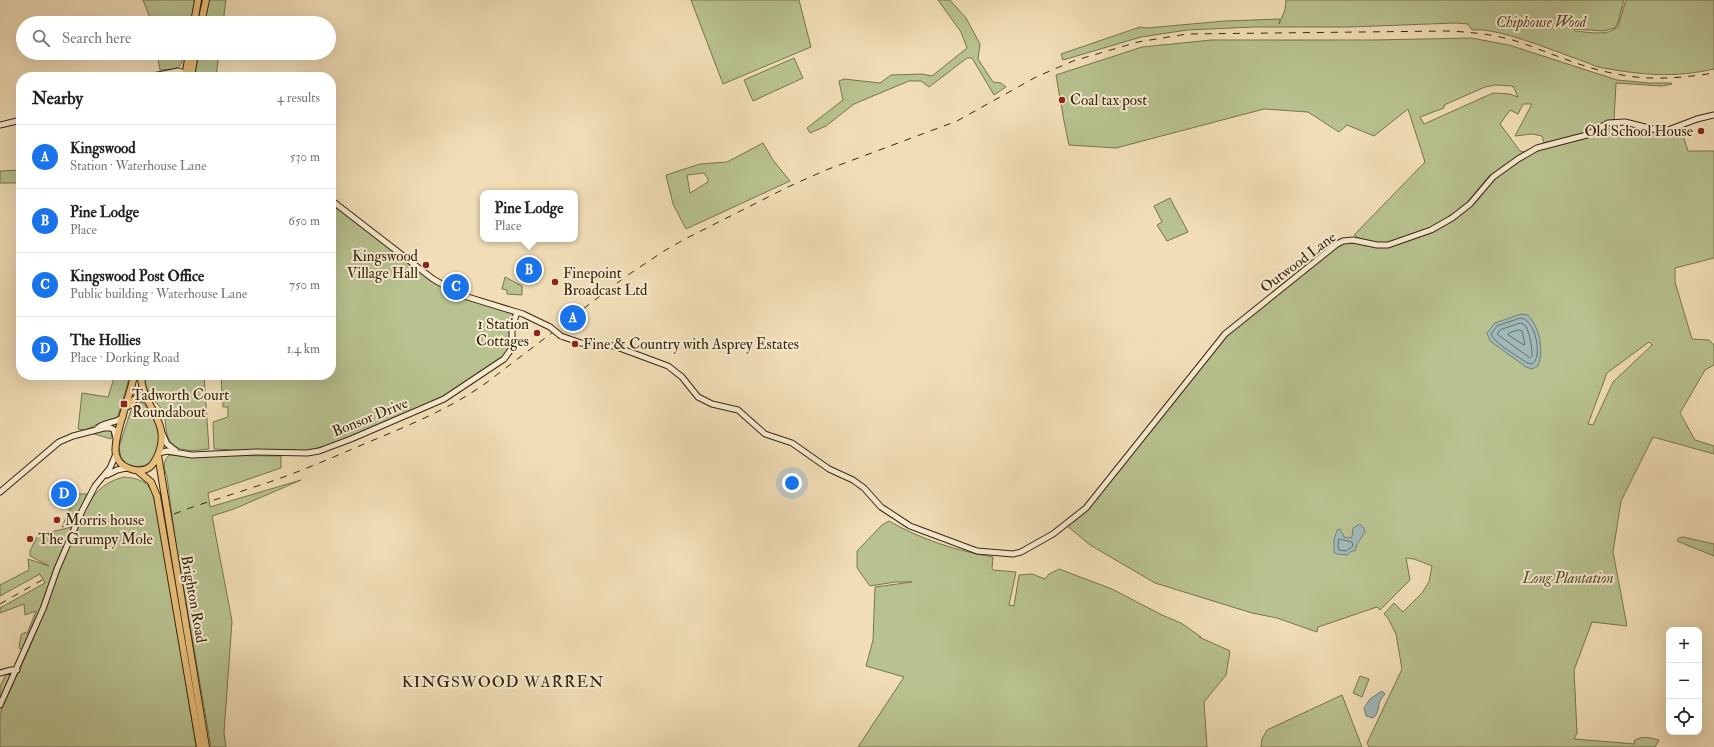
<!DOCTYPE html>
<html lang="en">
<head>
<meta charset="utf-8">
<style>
	:root { --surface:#fff; --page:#f2f2f2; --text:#222; --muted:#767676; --line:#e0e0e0; --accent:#1a73e8 }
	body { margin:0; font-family:"IM FELL Double Pica",serif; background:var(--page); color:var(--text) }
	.controls { position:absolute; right:12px; bottom:12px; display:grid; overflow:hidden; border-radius:8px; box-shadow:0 4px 16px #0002 }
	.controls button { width:36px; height:36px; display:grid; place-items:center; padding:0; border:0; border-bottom:1px solid var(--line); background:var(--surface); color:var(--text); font:20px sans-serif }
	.you { position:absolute; left:792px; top:483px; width:14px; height:14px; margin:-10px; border:3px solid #fff; border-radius:50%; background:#1a73e8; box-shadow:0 0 0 6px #1a73e833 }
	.badge { display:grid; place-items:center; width:26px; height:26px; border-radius:50%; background:var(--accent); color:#fff; font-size:13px; font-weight:700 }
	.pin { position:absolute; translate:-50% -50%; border:2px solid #fff; box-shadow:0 1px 4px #0006 }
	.popup { position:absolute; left:480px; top:190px; width:98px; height:52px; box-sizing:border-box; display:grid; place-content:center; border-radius:8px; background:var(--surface); filter:drop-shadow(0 1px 3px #0005); font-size:13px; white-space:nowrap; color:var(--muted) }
	.popup b { font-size:15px; color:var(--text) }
	.popup::after { content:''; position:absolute; left:50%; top:100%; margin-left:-8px; border:8px solid transparent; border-top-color:var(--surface) }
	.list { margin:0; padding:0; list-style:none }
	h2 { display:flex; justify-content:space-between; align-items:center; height:52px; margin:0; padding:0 16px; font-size:17px }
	h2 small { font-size:13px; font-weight:400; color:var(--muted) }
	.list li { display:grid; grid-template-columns:26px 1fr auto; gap:12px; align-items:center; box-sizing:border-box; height:64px; padding:0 16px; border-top:1px solid var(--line) }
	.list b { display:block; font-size:15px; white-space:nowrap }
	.list p { margin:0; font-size:13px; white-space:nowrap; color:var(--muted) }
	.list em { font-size:13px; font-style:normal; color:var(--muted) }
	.icon { flex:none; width:22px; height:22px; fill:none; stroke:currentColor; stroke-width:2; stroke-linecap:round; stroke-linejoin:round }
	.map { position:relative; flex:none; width:1714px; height:747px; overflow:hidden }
	.search { position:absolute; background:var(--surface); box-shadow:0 4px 16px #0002; left:16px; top:16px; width:320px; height:44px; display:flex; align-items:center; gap:10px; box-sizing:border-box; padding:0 14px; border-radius:22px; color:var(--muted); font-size:15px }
	.panel { position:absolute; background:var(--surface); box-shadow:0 4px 16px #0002; left:16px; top:72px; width:320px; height:308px; border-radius:16px }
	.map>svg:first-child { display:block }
	.green { fill:#b8c290; stroke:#78744f; fill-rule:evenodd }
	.water { fill:#9fb9b9; stroke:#767e75 }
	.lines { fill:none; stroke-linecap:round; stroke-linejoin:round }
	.shore { stroke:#6c7064; stroke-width:1 }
	.secondary-casing { stroke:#38260e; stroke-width:7 }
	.highway-casing { stroke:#38260e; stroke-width:8 }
	.secondary { stroke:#f6ead0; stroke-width:5 }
	.highway { stroke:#e8bf7c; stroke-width:6 }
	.rail { stroke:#38260e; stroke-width:1; stroke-dasharray:7 7; stroke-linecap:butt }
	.secondary-bridge-casing { stroke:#38260e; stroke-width:7; stroke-linecap:butt }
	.secondary-bridge { stroke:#f6ead0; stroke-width:5 }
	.poi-dot { fill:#8f2418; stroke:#f6ead0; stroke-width:1.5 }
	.labels { text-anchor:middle; stroke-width:4; stroke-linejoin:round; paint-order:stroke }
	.park-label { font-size:15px; font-style:italic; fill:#584d2e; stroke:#f6ead0 }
	.poi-label { font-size:15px; fill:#38260e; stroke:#f6ead0; text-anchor:start }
	.street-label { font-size:15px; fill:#38260e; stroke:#f6ead0 }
	.neighbourhood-label { font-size:16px; letter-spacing:1px; fill:#38260e; stroke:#f6ead0 }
</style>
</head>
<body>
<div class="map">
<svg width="1714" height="747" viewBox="0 0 1714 747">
	<rect width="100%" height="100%" fill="#f1deb7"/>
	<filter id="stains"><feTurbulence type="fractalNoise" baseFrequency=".005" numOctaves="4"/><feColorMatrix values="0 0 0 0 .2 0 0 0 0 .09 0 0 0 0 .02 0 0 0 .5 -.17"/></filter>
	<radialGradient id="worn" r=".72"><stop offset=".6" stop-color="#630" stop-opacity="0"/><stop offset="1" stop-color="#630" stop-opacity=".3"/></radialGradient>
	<path class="green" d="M143,0H196L191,23H152Z
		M209,0H226L223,23H204Z
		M691,0H799L811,47L723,84Z
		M938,0H950L966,18L980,44L978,59L993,82L1001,83L1006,87L994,95L972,58H967L929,87L921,81H909L854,104L826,126L810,133L807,128L843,100L839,81L844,79L880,83L891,75L922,74L932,76L967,48L961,32Z
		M1286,0H1624L1618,22L1615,28L1603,31L1574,29L1575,31C1588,32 1609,37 1618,26L1626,0H1714V69C1674,78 1643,75 1603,68C1595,67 1587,62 1580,60C1554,51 1497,27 1472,30L1468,24L1456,23L1348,27H1254L1187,30L1141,37L1063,60L1061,54L1140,27L1147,28L1225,21L1280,19L1279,24L1285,10Z
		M1471,38L1509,45L1617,80L1649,83H1671L1672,84L1662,86L1616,83L1614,120L1589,132L1544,143L1542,136L1532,134L1515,136L1532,104H1523L1518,114L1510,110L1500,124L1520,151L1524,152L1489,176L1464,206L1431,228L1389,243C1378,243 1363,242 1354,235L1425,162L1408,109L1374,136L1347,125L1339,132L1308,112L1264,109L1116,148L1069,145L1064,121L1056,75L1142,47L1182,43L1211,40H1373ZM1495,85L1513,86L1518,97L1510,94L1493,93L1424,124L1420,117L1444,108V105L1485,87Z
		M157,53H183C183,71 175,69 160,70Z
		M198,53H219L216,77H194Z
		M794,58L803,78L753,101L744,80Z
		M1610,128L1663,136L1682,132L1688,151H1714V258L1675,268V282L1692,339L1709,340L1714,345V365L1705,370L1680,413L1695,440L1714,446V454L1653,437L1621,501L1613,552L1627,626L1592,622L1574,670L1577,733L1574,739L1635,744L1634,741C1641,735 1651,738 1659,740L1655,747H1369L1367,743L1402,669L1396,634L1388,618L1384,614L1394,603L1403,612L1422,593L1429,582L1432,566L1414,559L1406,558L1410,580L1380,610L1377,607L1318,627L1317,632L1277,618L1252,613L1155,583L1090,545L1066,525L1080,514L1225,334L1272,300L1337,246L1345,243H1356L1385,247L1393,246L1434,232L1453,221L1477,201L1495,178L1537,150L1587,138ZM1649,342L1652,345L1613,382L1593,425L1588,424L1607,373Z
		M763,143L773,160L790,181L686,229L673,204L666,175L700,164L727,162ZM704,173L708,179V182L690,193L687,175Z
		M21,170V183H0V171Z
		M1170,198L1188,232L1167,241L1157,225L1162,222L1154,206Z
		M333,206L367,228L417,266L461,295L517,312L510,353L451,395L351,439L307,451L280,452L214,449L213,422L228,417V407H223L221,375H331V208Z
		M505,277L522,286V295L507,294V290L502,289Z
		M115,375H130L119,413L116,419C111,420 105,421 100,423C92,426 87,432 78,429L82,393L108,397Z
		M144,375H204L209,449C194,451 172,454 167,434C165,427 166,417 162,410C155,399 142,390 144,375Z
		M142,402C149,409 156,418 159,428C160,433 159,438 158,444C155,463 148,468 129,466L121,458L119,447L132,407L135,404Z
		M107,428L112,431L111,439L88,432Z
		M169,455L281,456V468L208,493L210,507L301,480L234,509L212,516L232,621L224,733L226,747H211L175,539L167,477C164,469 162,462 169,455Z
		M124,477C144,479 148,483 157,500L196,747H0V713L32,642L41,615L25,652L19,648L21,635L25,632L27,634L36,611L25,615L24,604L0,613V608L45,583L40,574L0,596V585L29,570L28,559L49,566L30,556V551L38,535L76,526C89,502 96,484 124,477Z
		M76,494H87L73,524L62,527Z
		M889,521C920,539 957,551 993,557L992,569L993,570L1016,572L1009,605L1014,606L1019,575L1032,574L1045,579L1049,574L1059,569L1112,589L1162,615L1181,623L1201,637H1199L1230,651L1226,675L1204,702L1207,747H858L904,677L866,666L873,640L875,587L912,582H895L870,586L857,568V551L882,525Z
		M1683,537L1714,544V556L1677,541L1679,538Z
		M8,670H17L0,705V687Z
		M1360,676L1369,679L1362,697L1353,693Z
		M1342,695L1362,747H1261L1262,739L1267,730Z"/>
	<path class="water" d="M1521,314L1528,315C1540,328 1544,350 1538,366L1532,369L1526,367L1490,341L1487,333L1495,323Z
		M1360,524L1364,529L1365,532L1357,544L1355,551H1352L1347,555L1337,554L1334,552V540L1337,530L1340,529L1344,537L1349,538L1352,537L1353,528Z
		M1382,691L1385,694C1384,696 1382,697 1381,699C1377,706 1380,713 1373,718L1366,716L1364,708L1370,699Z"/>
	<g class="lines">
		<path class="shore" d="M1521,318C1536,320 1543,358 1532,364L1527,363C1518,356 1495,344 1491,334L1497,326Z
			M1521,323L1526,326C1530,336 1532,346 1532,356L1530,358L1497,334L1500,330Z
			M1519,330L1522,331L1525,344L1524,345L1508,335L1509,333Z
			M1339,539L1352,542L1353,546L1346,551L1339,550L1338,546Z"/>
		<defs>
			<path id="secondary" d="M148,77L178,71L185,73
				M0,125L21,120
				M331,200L433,279L461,295L523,314L550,327
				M561,336L581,343L614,346L668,366L682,377L698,397L712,404L738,410L765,434L792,443L829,469L853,480L864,488L881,507L910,526L977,551L1013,554L1021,552L1053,534L1086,508L1225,334L1337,244L1343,241L1353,240L1377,245H1388L1431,230L1452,218L1470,204L1493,177L1518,159L1537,148L1587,135L1608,123L1625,122L1661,131L1668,130L1697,119L1714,115
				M97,429C104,421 116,424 123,417
				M162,433L167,444L176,451
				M159,453L167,451L192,455L256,452L307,453L319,451L351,439L444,399L504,359L512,348V328L517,312
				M107,475L117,470L126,468
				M0,492L59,442L73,436L104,428H111L114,430L116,438
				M0,673L11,670H17
				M0,705L43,609L57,569L82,511L95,486L110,468L116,454"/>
			<path id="highway" d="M194,23L198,0
				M201,23L206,0
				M185,77L189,53
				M191,77L195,53
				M134,375C131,395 112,439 116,455C118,462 123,466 128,468C133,470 139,471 143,470C150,469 153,464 156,459C175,422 141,408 141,375
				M128,406L136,398H143L147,400
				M158,455L206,747
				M138,471L151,482L157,496L200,747"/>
		</defs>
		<use href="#secondary" class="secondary-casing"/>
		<use href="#highway" class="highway-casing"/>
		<use href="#secondary" class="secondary"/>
		<use href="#highway" class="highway"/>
		<path class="rail" d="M174,514C199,504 225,497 251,488C290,476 327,460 364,444C407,426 448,410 486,383L625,277L664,251L685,239L790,186L826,170L957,121L1036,77L1073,61L1138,42L1187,34L1447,31C1470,32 1493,34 1516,41C1549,52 1582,68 1617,74C1649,81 1682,78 1714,73
			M0,604L42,580"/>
		<defs>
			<path id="secondary-bridge" d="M550,327L561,336"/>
		</defs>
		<use href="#secondary-bridge" class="secondary-bridge-casing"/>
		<use href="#secondary-bridge" class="secondary-bridge"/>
	</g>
	<g class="poi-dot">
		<circle cx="1062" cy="100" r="4"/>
		<circle cx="1701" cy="131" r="4"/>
		<circle cx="426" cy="265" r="4"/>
		<circle cx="555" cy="282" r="4"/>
		<circle cx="537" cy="333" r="4"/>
		<circle cx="575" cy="344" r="4"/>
		<rect x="120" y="400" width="8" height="8" rx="2"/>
		<circle cx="57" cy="520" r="4"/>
		<circle cx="30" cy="539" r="4"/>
	</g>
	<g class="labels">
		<g class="park-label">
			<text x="1541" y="27">Chiphouse Wood</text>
			<text x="1568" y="583">Long Plantation</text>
		</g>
		<g class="poi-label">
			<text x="1070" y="105">Coal tax post</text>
			<text x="1693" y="136" text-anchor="end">Old School House</text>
			<text x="418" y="261" text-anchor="end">Kingswood<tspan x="418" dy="17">Village Hall</tspan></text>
			<text x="563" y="278">Finepoint<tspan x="563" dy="17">Broadcast Ltd</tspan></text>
			<text x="529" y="329" text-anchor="end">1 Station<tspan x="529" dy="17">Cottages</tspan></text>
			<text x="583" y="349">Fine &amp; Country with Asprey Estates</text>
			<text x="132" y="400">Tadworth Court<tspan x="132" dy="17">Roundabout</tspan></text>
			<text x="65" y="525">Morris house</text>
			<text x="38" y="544">The Grumpy Mole</text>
		</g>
		<g class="street-label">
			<text transform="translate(1298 262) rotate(-37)" y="5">Outwood Lane</text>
			<text transform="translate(370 417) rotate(-22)" y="5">Bonsor Drive</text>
			<text transform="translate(194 599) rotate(80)" y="5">Brighton Road</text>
		</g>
		<g class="neighbourhood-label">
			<text x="503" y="687">KINGSWOOD WARREN</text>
		</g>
	</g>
	<rect width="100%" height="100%" filter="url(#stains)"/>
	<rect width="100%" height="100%" fill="url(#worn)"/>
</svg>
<div class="controls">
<button>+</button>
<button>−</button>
<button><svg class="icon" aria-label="locate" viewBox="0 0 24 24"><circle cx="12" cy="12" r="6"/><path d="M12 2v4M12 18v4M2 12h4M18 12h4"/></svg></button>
</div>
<div class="you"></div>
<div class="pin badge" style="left:573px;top:318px">A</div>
<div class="pin badge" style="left:529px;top:270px">B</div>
<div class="popup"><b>Pine Lodge</b>Place</div>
<div class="pin badge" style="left:456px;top:287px">C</div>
<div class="pin badge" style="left:64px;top:494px">D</div>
<div class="search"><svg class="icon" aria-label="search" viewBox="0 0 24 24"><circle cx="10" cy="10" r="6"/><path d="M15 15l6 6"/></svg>Search here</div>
<section class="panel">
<h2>Nearby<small>4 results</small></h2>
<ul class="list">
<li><span class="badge">A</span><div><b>Kingswood</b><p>Station · Waterhouse Lane</p></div><em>530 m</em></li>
<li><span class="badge">B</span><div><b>Pine Lodge</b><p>Place</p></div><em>650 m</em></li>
<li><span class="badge">C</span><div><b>Kingswood Post Office</b><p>Public building · Waterhouse Lane</p></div><em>750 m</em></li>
<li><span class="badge">D</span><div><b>The Hollies</b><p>Place · Dorking Road</p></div><em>1.4 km</em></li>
</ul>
</section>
</div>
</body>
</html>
